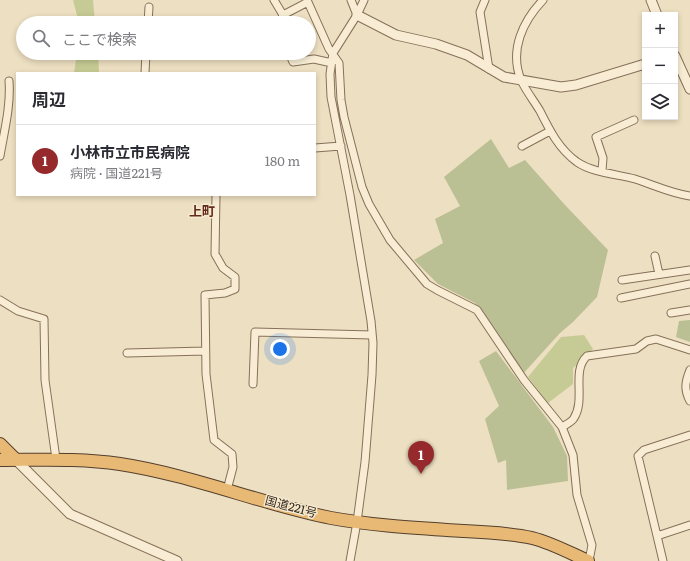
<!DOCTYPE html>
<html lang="ja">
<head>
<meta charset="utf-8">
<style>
	:root { --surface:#fff; --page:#f2f2f3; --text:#2b2b33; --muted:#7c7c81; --line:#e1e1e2; --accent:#95292b }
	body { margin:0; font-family:Literata,"Noto Sans JP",serif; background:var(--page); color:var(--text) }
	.controls { position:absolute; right:12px; top:12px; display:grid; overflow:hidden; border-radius:0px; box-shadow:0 2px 6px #0003 }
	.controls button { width:36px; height:36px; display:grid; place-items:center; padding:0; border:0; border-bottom:1px solid var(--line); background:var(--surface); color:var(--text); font:20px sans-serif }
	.you { position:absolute; left:280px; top:349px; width:14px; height:14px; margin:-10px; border:3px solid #fff; border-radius:50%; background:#1a73e8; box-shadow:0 0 0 6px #1a73e833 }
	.badge { display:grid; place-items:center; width:26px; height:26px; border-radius:50%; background:var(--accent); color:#fff; font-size:13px; font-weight:700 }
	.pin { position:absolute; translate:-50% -33px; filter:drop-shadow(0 1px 2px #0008) }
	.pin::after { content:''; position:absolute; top:21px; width:14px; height:12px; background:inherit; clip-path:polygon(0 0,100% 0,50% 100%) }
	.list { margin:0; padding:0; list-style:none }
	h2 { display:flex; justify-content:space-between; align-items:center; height:52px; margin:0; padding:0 16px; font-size:17px }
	h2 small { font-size:13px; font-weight:400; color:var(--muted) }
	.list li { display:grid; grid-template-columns:26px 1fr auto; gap:12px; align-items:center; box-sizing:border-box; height:72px; padding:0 16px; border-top:1px solid var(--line) }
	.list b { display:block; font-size:15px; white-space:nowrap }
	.list p { margin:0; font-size:13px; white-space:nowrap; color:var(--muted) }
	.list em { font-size:13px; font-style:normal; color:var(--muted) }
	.icon { flex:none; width:22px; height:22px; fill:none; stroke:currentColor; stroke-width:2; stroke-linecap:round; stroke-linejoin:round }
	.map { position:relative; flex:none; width:690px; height:561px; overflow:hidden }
	.search { position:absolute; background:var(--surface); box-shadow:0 2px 6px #0003; left:16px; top:16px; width:300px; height:44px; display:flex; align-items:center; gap:10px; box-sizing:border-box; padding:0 14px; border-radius:22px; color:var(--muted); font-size:15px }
	.panel { position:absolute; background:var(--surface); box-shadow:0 2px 6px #0003; left:16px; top:72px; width:300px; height:124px; border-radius:0px }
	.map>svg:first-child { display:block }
	.green { fill:#c6cb95 }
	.cemetery { fill:#bbc094 }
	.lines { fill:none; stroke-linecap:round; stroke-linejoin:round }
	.minor-casing { stroke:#867059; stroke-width:9 }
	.tertiary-casing { stroke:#867059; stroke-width:11 }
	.trunk-casing { stroke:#543f2d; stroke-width:14 }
	.minor { stroke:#f8edd4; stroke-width:7 }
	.tertiary { stroke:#f8edd4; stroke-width:9 }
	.trunk { stroke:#e7b974; stroke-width:12 }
	.labels { text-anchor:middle; stroke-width:3; stroke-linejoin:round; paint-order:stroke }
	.street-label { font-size:12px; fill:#36291d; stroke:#f5ead0 }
	.neighbourhood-label { font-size:13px; font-weight:bold; fill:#622a1d; stroke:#f5ead0 }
</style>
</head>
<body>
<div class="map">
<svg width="690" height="561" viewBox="0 0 690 561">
	<rect width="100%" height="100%" fill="#eddfc1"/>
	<path class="green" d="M73,0H93L95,23H79Z
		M77,53H98L99,73H74Z
		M584,335L593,349L573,368V384L548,403L528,377L561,337Z"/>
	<path class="cemetery" d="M491,139L509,168L525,160L565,205L608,250L597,297L573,322L560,333L522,375L475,303L438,284L414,260L443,243L435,219L460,206L444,177Z
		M690,320V342L676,337L679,321Z
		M496,351L553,427L567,456L568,481L507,490L506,460L498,463L485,419L499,406L479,361Z"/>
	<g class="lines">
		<defs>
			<path id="minor" d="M274,0L283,15L280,23
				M307,0L329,49L339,63L341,100L344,117L362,187L369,204L390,240L427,284L437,290L477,310L524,380L562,427L573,455L577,495L592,545L589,561
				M351,0L357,15
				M485,0L480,12L489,69
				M543,0C523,21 509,50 521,80C526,91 534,101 540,111C550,131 559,149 577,162C593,173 617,174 635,179C654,185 670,193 690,196
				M283,15L308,2
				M148,23L149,7
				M289,53L293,62L314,59L332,63
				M145,73L146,53
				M522,146L550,131
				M315,148L341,146
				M0,156C4,132 11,106 9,81
				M602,171L603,158L596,137L634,120
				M216,195L215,254L223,268L235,277V289L225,293L205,295L206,374L214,440L232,454L233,467L227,490
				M655,256L659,274
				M622,280L690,270
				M621,298L690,284
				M0,300L18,311L44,319L45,380L56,459
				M671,313L690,310
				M127,353L205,351
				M690,370C685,382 684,390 690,401
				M253,384L255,332L372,335
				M562,427C565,425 572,422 574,418C586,399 571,371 587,356L636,349L647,341L656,339L690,350
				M657,536L690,525
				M350,561L357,522L365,462L372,375L373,343L371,321L350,195L331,97L330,74L333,53L357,15L364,0
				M663,561L638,456L644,450L690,435"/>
			<path id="tertiary" d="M651,0L657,15
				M357,15L396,35L436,44L467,55L504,77L561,87L576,85L645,64
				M675,56L690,89
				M16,460L70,514L177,561"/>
			<path id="trunk" d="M0,444L16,460
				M0,460C41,460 80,458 120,464C192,475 261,504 331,518C375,526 419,528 463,531C486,532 510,533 532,538C552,543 570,553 588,561"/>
		</defs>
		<use href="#minor" class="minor-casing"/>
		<use href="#tertiary" class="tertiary-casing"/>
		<use href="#trunk" class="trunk-casing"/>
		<use href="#minor" class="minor"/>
		<use href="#tertiary" class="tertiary"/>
		<use href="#trunk" class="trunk"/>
	</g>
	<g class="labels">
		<g class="street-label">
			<text transform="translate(291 507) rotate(15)" y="4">国道221号</text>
		</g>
		<g class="neighbourhood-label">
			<text x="202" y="216">上町</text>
		</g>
	</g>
</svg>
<div class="controls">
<button>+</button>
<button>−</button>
<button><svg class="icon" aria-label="layers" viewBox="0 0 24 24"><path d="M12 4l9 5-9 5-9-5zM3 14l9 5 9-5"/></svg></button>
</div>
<div class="you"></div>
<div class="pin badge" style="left:421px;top:474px">1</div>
<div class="search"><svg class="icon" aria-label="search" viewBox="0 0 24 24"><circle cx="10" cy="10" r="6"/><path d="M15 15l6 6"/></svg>ここで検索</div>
<section class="panel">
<h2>周辺<small></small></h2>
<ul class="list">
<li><span class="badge">1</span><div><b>小林市立市民病院</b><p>病院 · 国道221号</p></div><em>180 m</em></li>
</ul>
</section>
</div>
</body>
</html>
